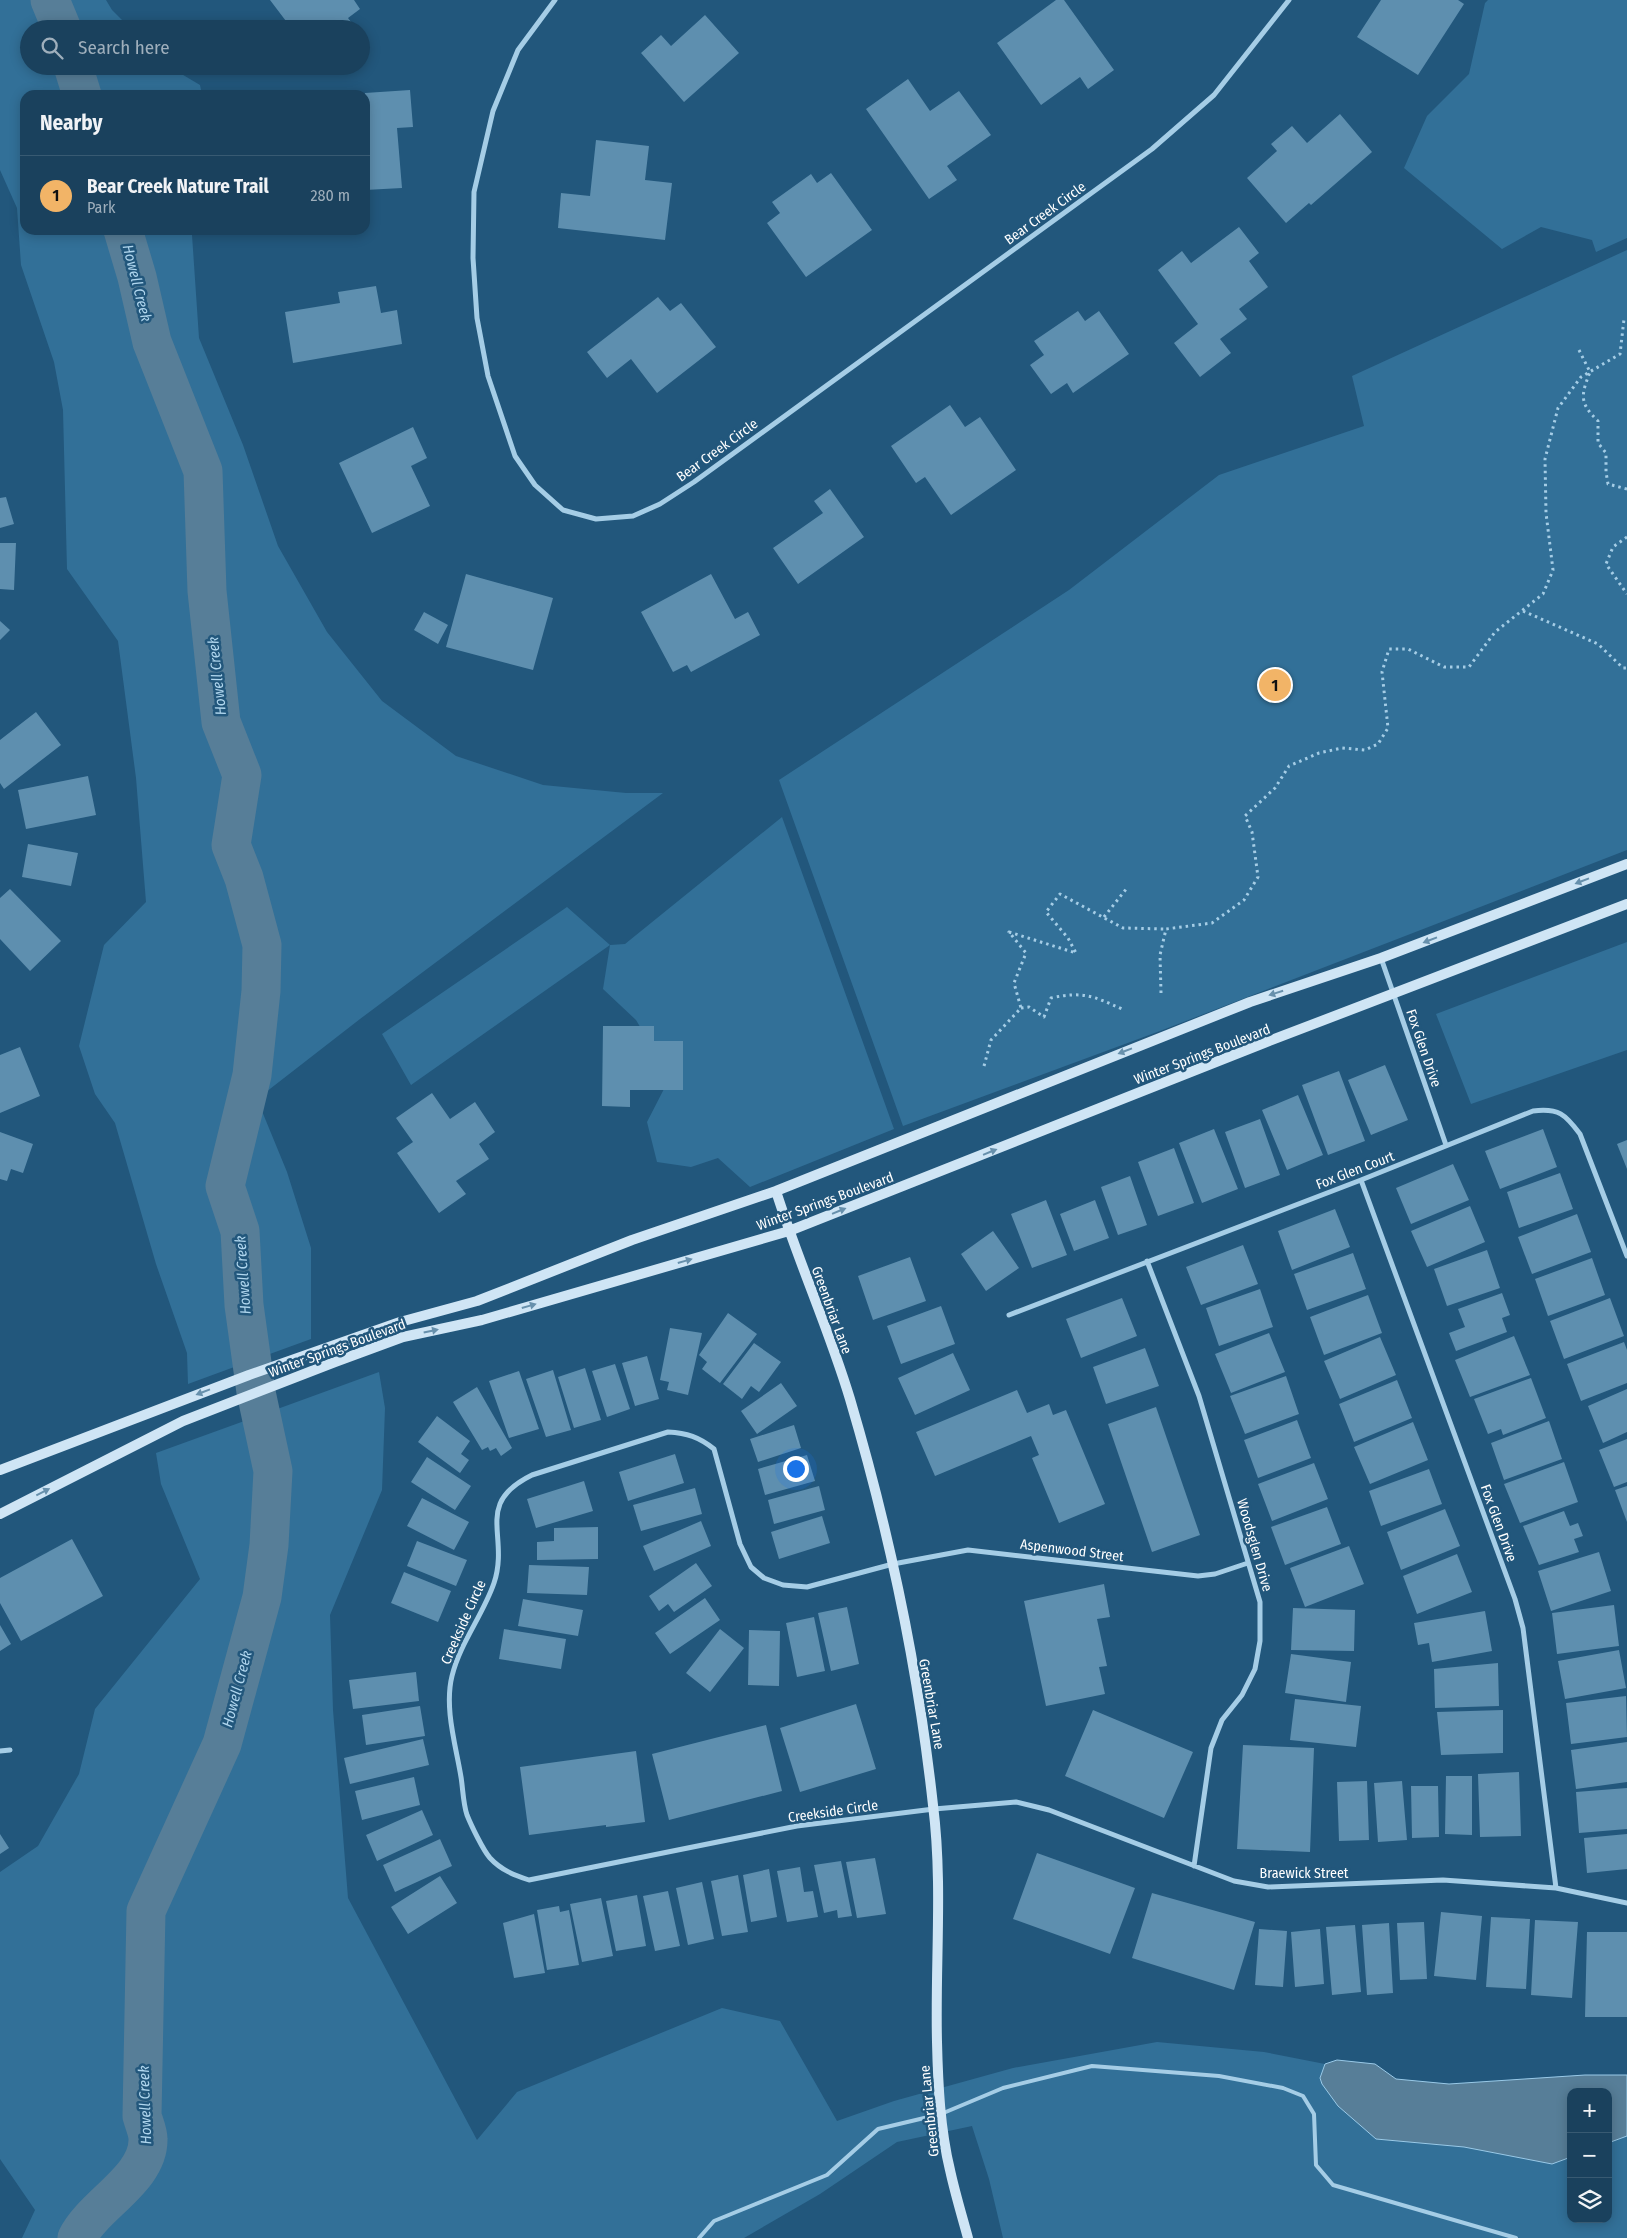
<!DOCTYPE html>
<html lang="en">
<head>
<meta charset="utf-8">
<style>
	:root { --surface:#1a415d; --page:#274c66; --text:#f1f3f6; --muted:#9fafbc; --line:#385a72; --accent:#f2b467 }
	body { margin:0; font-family:"Fira Sans Condensed",sans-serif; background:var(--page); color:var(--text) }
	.controls { position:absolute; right:15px; bottom:15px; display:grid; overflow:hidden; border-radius:10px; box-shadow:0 2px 12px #0003 }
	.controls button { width:45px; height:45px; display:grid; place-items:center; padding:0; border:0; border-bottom:1px solid var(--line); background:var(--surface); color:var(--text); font:25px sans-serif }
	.you { position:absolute; left:795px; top:1468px; width:18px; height:18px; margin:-12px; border:4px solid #fff; border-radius:50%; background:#1a73e8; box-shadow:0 0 0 8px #1a73e833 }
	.badge { display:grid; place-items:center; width:32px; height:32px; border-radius:50%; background:var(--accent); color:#111; font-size:16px; font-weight:700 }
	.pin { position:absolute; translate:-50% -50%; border:2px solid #fff; box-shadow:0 1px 5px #0006 }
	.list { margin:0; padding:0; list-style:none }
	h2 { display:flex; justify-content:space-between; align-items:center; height:65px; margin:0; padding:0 20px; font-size:21px }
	h2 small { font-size:16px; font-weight:400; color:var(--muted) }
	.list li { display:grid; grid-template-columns:32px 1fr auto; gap:15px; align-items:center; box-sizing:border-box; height:80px; padding:0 20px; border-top:1px solid var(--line) }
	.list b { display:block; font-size:19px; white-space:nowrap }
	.list p { margin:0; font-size:16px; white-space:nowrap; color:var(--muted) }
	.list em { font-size:16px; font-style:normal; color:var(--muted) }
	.icon { flex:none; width:28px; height:28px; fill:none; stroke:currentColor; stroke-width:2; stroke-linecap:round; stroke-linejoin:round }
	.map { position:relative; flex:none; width:1627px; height:2238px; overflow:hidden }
	.search { position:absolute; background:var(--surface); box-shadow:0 2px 12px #0003; left:20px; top:20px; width:350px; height:55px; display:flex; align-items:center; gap:12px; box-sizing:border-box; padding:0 18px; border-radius:28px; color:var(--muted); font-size:19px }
	.panel { position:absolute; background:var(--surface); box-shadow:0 2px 12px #0003; left:20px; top:90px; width:350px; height:145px; border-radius:15px }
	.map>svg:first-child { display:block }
	.green { fill:#327098; fill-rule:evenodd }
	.water { fill:#577e98; stroke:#99c9e7 }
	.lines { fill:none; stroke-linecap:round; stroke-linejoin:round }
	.river { stroke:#577e98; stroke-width:39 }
	.building { fill:#5e8faf }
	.path { stroke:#a5cde6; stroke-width:3; stroke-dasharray:2.5 4; stroke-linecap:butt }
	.lane { stroke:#a5cde6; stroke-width:4 }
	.street { stroke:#a5cde6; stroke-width:5 }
	.secondary { stroke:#cfe5f5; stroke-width:10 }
	.oneway { fill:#6790ac }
	.labels { text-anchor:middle; stroke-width:5; stroke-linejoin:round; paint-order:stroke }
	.street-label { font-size:14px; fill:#fff; stroke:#22577c }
	.water-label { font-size:15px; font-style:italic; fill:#b0d6ee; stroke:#22577c }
</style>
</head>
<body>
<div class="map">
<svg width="1627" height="2238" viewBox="0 0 1627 2238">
	<rect width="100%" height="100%" fill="#22577c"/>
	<path class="green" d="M0,0H106L112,10L131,29H29V66H168L200,85L202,95H25V230H193L192,235L199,338L243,445L278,546L327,632L382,701L456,756L543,785L626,793H663L360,1019L257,1099L287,1172L311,1248V1339L188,1384L187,1353L156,1264L115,1123L95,1094L79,1046L104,945L146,902L136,778L118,641L67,569L63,410L54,362L21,265L17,208L0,170Z
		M1488,0H1627V238L1596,252L1592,240L1541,227L1502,249L1404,168L1427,116L1469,74L1485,3Z
		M1627,250V850L1160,1031L903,1126L779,780L1069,590L1219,475L1364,426L1352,376Z
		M782,817L894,1129L750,1187L718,1158L691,1167L657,1162L647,1122L665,1087L655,1052L636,1020L603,989L610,945L411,1085L382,1034L567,907L610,945L625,944Z
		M1627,942V1050L1471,1104L1436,1014Z
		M379,1372L385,1408L382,1490L330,1615L333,1710L348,1898L477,2140L517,2092L722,2008L780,2021L837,2121L894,2101L1013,2068L1157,2042L1264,2052L1325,2064L1337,2060L1375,2064L1396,2079L1449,2084L1585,2075H1627V2238H1003L989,2179L972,2126L897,2142L820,2194L744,2238H22L35,2210L0,2159V1872L38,1846L79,1774L95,1709L200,1579L161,1484L156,1453ZM1571,2092H1608V2219H1571Z"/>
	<path class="water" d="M1337,2060L1375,2064L1396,2079L1449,2084L1585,2075H1627V2136L1608,2143V2092H1571V2157L1552,2164L1464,2147L1376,2139L1338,2106L1322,2084L1320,2078L1325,2064Z"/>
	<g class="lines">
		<path class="river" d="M50,0L62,29
			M73,66L82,95
			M77,2238C94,2204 149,2179 148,2139C148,2132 144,2123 142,2116L146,1911L222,1744L262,1597L269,1545L273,1471L256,1392L244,1305L240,1231L225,1186L252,1075L261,991L262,945L244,878L231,845L242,775L221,722L207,591L203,471L152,342L137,277L123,230"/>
	</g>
	<path class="building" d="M270,0H354L360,9L348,18L356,29H292Z
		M1056,0H1064L1114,70L1088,89L1080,77L1041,105L997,43Z
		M1381,0H1458L1464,4L1418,75L1357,37Z
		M705,15L739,53L684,102L641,53L661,35L671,46Z
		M908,79L930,111L959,91L991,135L947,166L957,180L929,199L866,109Z
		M410,90L413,127L397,128L402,188L365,190V93Z
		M1340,114L1372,152L1311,205L1309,203L1286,223L1247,178L1277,151L1271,144L1292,126L1307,143Z
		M596,140L649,146L645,180L672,183L665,240L558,228L561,193L590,196Z
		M831,173L872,230L806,277L767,223L780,213L772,202L811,174L817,183Z
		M1239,227L1259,253L1249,261L1268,287L1239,309L1247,319L1220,339L1231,353L1200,377L1174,343L1198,324L1158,270L1182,251L1191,263Z
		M376,286L381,313L397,310L402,344L293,363L285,312L340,303L338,292Z
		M658,297L670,311L681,303L716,347L657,393L631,359L607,378L587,352Z
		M1078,311L1085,321L1099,311L1129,354L1073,393L1067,383L1051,394L1030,365L1044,355L1034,341Z
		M950,405L965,427L980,417L1016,470L951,515L925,477L916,483L891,446Z
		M413,427L427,458L411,466L430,506L372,533L339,463Z
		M830,489L864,537L798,584L773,548L823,513L814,501Z
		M6,497L14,524L0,528V498Z
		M0,543H16L14,590L0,589Z
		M466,574L553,598L533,670L446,647Z
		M711,574L735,619L748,612L760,635L691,672L687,665L673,672L641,612Z
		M424,612L448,625L438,644L414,630Z
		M0,621L10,630L0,640Z
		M36,712L61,745L4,789L0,783V740Z
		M88,776L96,815L26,829L18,790Z
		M28,844L78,853L71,886L22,877Z
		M10,889L61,941L30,971L0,939V898Z
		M603,1026H654V1041H683V1090H630V1107L602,1106Z
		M20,1047L40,1096L0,1113V1055Z
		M1385,1065L1408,1120L1371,1135L1348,1080Z
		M1339,1071L1365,1141L1328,1155L1302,1085Z
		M432,1093L450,1119L475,1102L495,1132L479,1144L489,1159L456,1181L466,1194L439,1213L397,1153L413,1142L396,1118Z
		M1298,1095L1323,1155L1287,1170L1262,1110Z
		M1260,1119L1280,1175L1245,1188L1225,1132Z
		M1214,1129L1238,1189L1202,1203L1179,1143Z
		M1543,1129L1557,1167L1500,1189L1485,1151Z
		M0,1132L33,1144L23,1173L11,1169L7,1181L0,1179Z
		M1627,1140V1169L1617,1144Z
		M1174,1148L1194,1203L1158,1216L1138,1162Z
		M1453,1164L1469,1200L1411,1224L1396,1188Z
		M1560,1173L1573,1209L1519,1228L1507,1192Z
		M1130,1176L1147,1225L1118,1235L1101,1187Z
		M1046,1200L1067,1255L1032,1268L1011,1214Z
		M1095,1200L1109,1238L1074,1251L1060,1214Z
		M1470,1206L1485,1242L1427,1267L1411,1231Z
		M1335,1209L1350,1247L1292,1270L1278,1231Z
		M1577,1214L1591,1252L1532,1274L1518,1237Z
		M993,1231L1019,1268L986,1291L961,1254Z
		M1243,1245L1258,1284L1201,1305L1186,1267Z
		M1487,1250L1500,1288L1447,1306L1434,1269Z
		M1353,1253L1366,1289L1307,1310L1294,1274Z
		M910,1257L926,1301L873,1320L858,1276Z
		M1592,1258L1605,1295L1548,1316L1535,1279Z
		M1260,1289L1273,1327L1219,1346L1206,1308Z
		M1502,1293L1510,1315L1502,1318L1507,1332L1456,1351L1449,1333L1465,1327L1458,1309Z
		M1368,1295L1382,1333L1324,1355L1310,1317Z
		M1122,1298L1137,1336L1081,1358L1066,1319Z
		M1610,1298L1624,1336L1564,1359L1550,1321Z
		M941,1306L955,1344L901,1364L887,1326Z
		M728,1313L757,1334L720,1383L702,1369L707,1362L699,1355Z
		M670,1328L702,1333L688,1395L667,1390L669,1382L660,1380Z
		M1269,1333L1285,1372L1231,1393L1215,1354Z
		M1514,1336L1530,1375L1470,1397L1455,1360Z
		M1380,1337L1396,1375L1340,1399L1324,1361Z
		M1624,1342L1627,1350V1383L1581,1401L1567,1364Z
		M754,1343L781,1362L759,1392L751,1386L742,1399L723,1384Z
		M1145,1348L1159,1386L1106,1404L1093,1367Z
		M953,1353L970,1390L915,1415L898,1378Z
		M647,1356L659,1399L635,1406L622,1363Z
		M615,1364L630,1409L607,1417L592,1371Z
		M585,1368L601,1420L574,1428L558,1377Z
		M553,1370L571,1430L546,1437L526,1379Z
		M519,1371L539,1429L509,1438L489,1381Z
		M1286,1376L1299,1414L1245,1434L1230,1396Z
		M1531,1378L1546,1418L1503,1435L1501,1429L1488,1434L1474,1399Z
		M1397,1380L1412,1418L1354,1442L1339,1404Z
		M781,1383L797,1406L757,1434L741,1411Z
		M477,1387L512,1448L501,1456L496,1448L490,1451L488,1447L482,1450L453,1402Z
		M1627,1389V1432L1603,1443L1588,1406Z
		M1017,1390L1027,1413L1049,1404L1053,1415L1066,1410L1105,1504L1059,1523L1032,1458L1039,1455L1031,1436L935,1476L916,1432Z
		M1156,1407L1200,1535L1152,1552L1108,1424Z
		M437,1416L470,1441L461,1454L469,1460L460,1473L418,1442Z
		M1297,1420L1311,1458L1258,1478L1244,1440Z
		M1549,1421L1562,1459L1504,1480L1491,1443Z
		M1413,1422L1428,1460L1370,1484L1354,1447Z
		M794,1425L801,1448L758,1462L750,1439Z
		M1627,1439V1482L1614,1487L1599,1450Z
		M675,1454L684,1483L628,1501L619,1472Z
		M807,1455L815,1481L765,1495L758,1469Z
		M427,1457L471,1486L455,1510L411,1482Z
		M1564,1462L1578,1502L1520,1523L1504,1484Z
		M1314,1463L1328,1499L1272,1521L1258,1484Z
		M1429,1469L1442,1504L1381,1526L1369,1491Z
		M584,1481L593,1511L536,1528L527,1499Z
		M819,1486L825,1510L774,1524L768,1500Z
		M1627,1486V1522L1615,1490Z
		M695,1488L702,1514L641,1531L633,1505Z
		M422,1498L469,1522L454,1550L407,1526Z
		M1327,1507L1341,1544L1285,1565L1271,1527Z
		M1445,1509L1460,1546L1401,1570L1387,1532Z
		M1564,1511L1570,1526L1578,1523L1583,1536L1574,1539L1579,1552L1539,1565L1523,1526Z
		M822,1516L830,1543L779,1559L771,1532Z
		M701,1521L711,1546L654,1571L643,1546Z
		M598,1527V1559L537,1560V1542L554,1541V1528Z
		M72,1539L103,1596L21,1641L0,1603V1578Z
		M417,1541L467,1560L456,1586L407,1566Z
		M1349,1546L1364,1584L1305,1607L1290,1568Z
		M1599,1552L1611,1591L1551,1611L1538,1571Z
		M1457,1554L1472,1592L1417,1614L1403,1576Z
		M696,1563L712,1586L674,1612L668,1604L659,1611L649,1596Z
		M529,1565L589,1567L587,1595L527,1593Z
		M404,1572L451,1591L438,1622L391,1603Z
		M1104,1584L1110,1617L1097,1619L1107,1666L1099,1667L1105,1694L1046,1706L1024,1601Z
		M705,1598L720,1620L670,1654L655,1633Z
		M523,1599L583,1610L578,1636L518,1626Z
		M1614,1605L1619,1646L1557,1654L1552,1613Z
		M847,1607L859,1664L831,1671L818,1613Z
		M1293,1608L1355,1610L1354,1651L1291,1650Z
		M1485,1611L1492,1651L1432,1662L1429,1643L1418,1645L1414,1623Z
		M814,1617L825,1671L797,1677L786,1623Z
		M0,1625L11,1644L0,1651Z
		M504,1629L566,1639L561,1669L499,1659Z
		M720,1629L744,1648L710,1692L686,1673Z
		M749,1630L780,1631L779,1686L748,1685Z
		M1619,1650L1626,1688L1565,1699L1558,1661Z
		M1291,1654L1351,1662L1346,1702L1285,1693Z
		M1498,1663L1499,1706L1435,1708L1434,1669Z
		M416,1672L419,1701L353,1709L349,1680Z
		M1626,1696L1627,1737L1571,1744L1566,1703Z
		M1295,1699L1361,1706L1356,1747L1290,1740Z
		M856,1704L876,1769L800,1792L780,1728Z
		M420,1706L425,1736L366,1745L362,1715Z
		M1093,1710L1193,1752L1164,1818L1065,1776Z
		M1503,1710V1753L1441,1755L1437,1712Z
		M766,1725L782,1791L669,1820L652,1754Z
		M423,1739L429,1765L350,1784L344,1758Z
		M1627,1742V1782L1576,1789L1571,1750Z
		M1243,1745L1314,1748L1310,1852L1237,1849Z
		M636,1751L645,1822L606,1827V1825L529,1835L520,1767Z
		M1519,1772L1521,1836L1480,1837L1478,1774Z
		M1446,1776H1472V1835L1445,1834Z
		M414,1777L420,1805L362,1820L355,1791Z
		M1367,1781L1369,1840L1339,1841L1337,1782Z
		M1402,1781L1407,1840L1378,1842L1374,1783Z
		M1411,1786H1438L1439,1837L1412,1838Z
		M1627,1788V1829L1579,1833L1576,1792Z
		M422,1810L433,1835L377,1861L366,1835Z
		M0,1834L9,1848L0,1854Z
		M1627,1834V1869L1587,1873L1584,1838Z
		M440,1839L452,1866L395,1892L383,1865Z
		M1037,1853L1135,1888L1110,1954L1013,1919Z
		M875,1858L886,1914L857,1918L846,1862Z
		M841,1861L852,1916L838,1918L837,1910L824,1913L814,1865Z
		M800,1867L804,1892L813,1891L818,1917L787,1922L777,1871Z
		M769,1869L777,1917L751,1922L743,1875Z
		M738,1875L748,1932L722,1936L711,1881Z
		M440,1876L457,1903L408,1934L391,1907Z
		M702,1882L714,1939L688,1945L676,1888Z
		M668,1891L680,1946L655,1951L643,1896Z
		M1152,1893L1255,1922L1234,1990L1132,1958Z
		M637,1895L646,1946L616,1951L606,1901Z
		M601,1898L613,1956L582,1962L570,1904Z
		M559,1906L560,1912L569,1910L579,1965L547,1970L537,1910Z
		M1441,1912L1482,1916L1476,1980L1434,1976Z
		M534,1914L545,1973L514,1978L503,1923Z
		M1491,1917L1530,1919L1526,1989L1486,1987Z
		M1535,1920L1578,1922L1572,1998L1531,1995Z
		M1424,1922L1427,1979L1400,1980L1397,1923Z
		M1389,1923L1393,1993L1367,1995L1362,1925Z
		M1355,1925L1361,1992L1332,1995L1326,1927Z
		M1259,1929L1287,1931L1283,1987L1255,1985Z
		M1320,1929L1324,1984L1295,1987L1291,1932Z
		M1587,1932H1627V2017H1585Z"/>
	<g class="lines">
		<path class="path" d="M1579,350L1590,372C1581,395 1579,403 1598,421V443L1606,453V472L1608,484L1627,489
			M1627,537L1613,547L1606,564L1627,594
			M1523,611L1598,644L1623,668H1627
			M1104,917L1127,888
			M1161,993L1160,955L1166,929L1212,923L1244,900L1258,877L1252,832L1245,816L1275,788L1289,766L1319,753L1342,748L1365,750L1378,744L1388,728L1382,672L1389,649H1408L1444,667H1469L1495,632L1543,594L1553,570L1546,513L1545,459L1558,408L1581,377L1620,354L1624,319
			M1021,1008L1029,1007L1044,1017L1051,998C1083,991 1093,996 1122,1009
			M984,1066L991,1040L1021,1008L1014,983L1026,953L1009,932L1076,953L1068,938L1046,912L1060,894L1123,928L1166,929"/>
		<path class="lane" d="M699,2238L714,2221L827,2175L878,2129L941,2114L1003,2088L1092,2066L1219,2076L1283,2088L1303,2096L1314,2114L1316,2165L1333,2185L1516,2238"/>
		<path class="street" d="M555,0L518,50L493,111L474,192L473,258L477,318L488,376L515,456L535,485L563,510L596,519L633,516L660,504L694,482L1152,149L1214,95L1289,0
			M1381,958L1446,1145
			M1361,1180L1515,1599L1523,1628L1556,1888
			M1147,1261L1199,1396L1260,1602V1641L1255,1669L1242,1695L1222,1720L1211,1748L1194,1866
			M1009,1315L1361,1180L1533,1111C1559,1108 1565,1114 1580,1134L1627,1256
			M1248,1563L1215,1574L1198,1576L968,1550L893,1564L807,1587L783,1585L764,1578L751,1567L740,1544L714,1449C699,1437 687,1433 668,1432L532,1475C473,1504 510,1535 494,1583C483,1615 460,1643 452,1676C444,1708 456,1746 461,1777C463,1789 463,1803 467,1815C471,1825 483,1850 490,1858C501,1870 514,1875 529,1880L797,1826L934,1809L1016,1802L1049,1810L1234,1881L1268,1887L1443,1880L1556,1888L1627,1903
			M0,1751L10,1750"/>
		<path class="secondary" d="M776,1191C798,1261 829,1329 850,1399C889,1531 918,1668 933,1805C943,1884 935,1963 937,2042C938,2084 940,2129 950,2170C955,2193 962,2216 968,2238
			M0,1470L249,1375L400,1322L477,1301L632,1240L776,1191L1250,1002L1381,958L1627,864
			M0,1514L183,1421L335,1362L403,1337L482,1320L789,1231L1264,1043L1627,904"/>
	</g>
	<defs><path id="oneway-solid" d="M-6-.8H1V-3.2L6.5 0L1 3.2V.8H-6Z" transform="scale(1.25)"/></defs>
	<g class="oneway">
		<use href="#oneway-solid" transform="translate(1582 881) rotate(159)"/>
		<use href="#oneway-solid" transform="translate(1430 940) rotate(159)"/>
		<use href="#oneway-solid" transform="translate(1276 993) rotate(162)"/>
		<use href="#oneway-solid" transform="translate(1125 1051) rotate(159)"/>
		<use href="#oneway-solid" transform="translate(990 1152) rotate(-22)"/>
		<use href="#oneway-solid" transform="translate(839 1211) rotate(-22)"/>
		<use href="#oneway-solid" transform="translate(685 1261) rotate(-16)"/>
		<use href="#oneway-solid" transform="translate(529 1306) rotate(-16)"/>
		<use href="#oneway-solid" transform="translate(431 1331) rotate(-12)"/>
		<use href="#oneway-solid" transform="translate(203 1392) rotate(159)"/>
		<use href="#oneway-solid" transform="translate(43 1492) rotate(-27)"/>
	</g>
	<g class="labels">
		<g class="street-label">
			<text transform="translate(1045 213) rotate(-36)" y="5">Bear Creek Circle</text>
			<text transform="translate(717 450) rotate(-36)" y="5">Bear Creek Circle</text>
			<text transform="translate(1424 1048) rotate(71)" y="5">Fox Glen Drive</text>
			<text transform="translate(1202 1054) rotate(-21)" y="5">Winter Springs Boulevard</text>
			<text transform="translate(1355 1170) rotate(-21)" y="5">Fox Glen Court</text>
			<text transform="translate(825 1201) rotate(-20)" y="5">Winter Springs Boulevard</text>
			<text transform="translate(832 1310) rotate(70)" y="5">Greenbriar Lane</text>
			<text transform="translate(337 1348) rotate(-20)" y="5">Winter Springs Boulevard</text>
			<text transform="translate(1499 1523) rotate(70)" y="5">Fox Glen Drive</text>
			<text transform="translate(1255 1545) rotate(74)" y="5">Woodsglen Drive</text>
			<text transform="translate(1072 1550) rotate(7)" y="5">Aspenwood Street</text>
			<text transform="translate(463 1622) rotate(-66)" y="5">Creekside Circle</text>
			<text transform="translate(932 1704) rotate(80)" y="5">Greenbriar Lane</text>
			<text transform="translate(833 1811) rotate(-8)" y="5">Creekside Circle</text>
			<text x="1304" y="1878">Braewick Street</text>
			<text transform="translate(929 2111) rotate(-96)" y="5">Greenbriar Lane</text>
		</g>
		<g class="water-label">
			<text transform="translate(137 283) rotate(76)" y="5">Howell Creek</text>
			<text transform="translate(217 676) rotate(-96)" y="5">Howell Creek</text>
			<text transform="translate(243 1275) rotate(-94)" y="5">Howell Creek</text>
			<text transform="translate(237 1689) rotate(-75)" y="5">Howell Creek</text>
			<text transform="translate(145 2105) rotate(-92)" y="5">Howell Creek</text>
		</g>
	</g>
</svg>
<div class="controls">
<button>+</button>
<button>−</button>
<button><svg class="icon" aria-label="layers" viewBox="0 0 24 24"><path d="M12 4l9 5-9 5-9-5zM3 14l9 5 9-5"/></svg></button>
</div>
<div class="you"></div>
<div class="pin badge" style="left:1275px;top:685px">1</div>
<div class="search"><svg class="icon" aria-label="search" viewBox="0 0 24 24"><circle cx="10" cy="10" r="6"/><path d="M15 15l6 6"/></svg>Search here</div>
<section class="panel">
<h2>Nearby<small></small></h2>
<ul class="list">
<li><span class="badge">1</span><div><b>Bear Creek Nature Trail</b><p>Park</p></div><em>280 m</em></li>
</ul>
</section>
</div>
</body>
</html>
